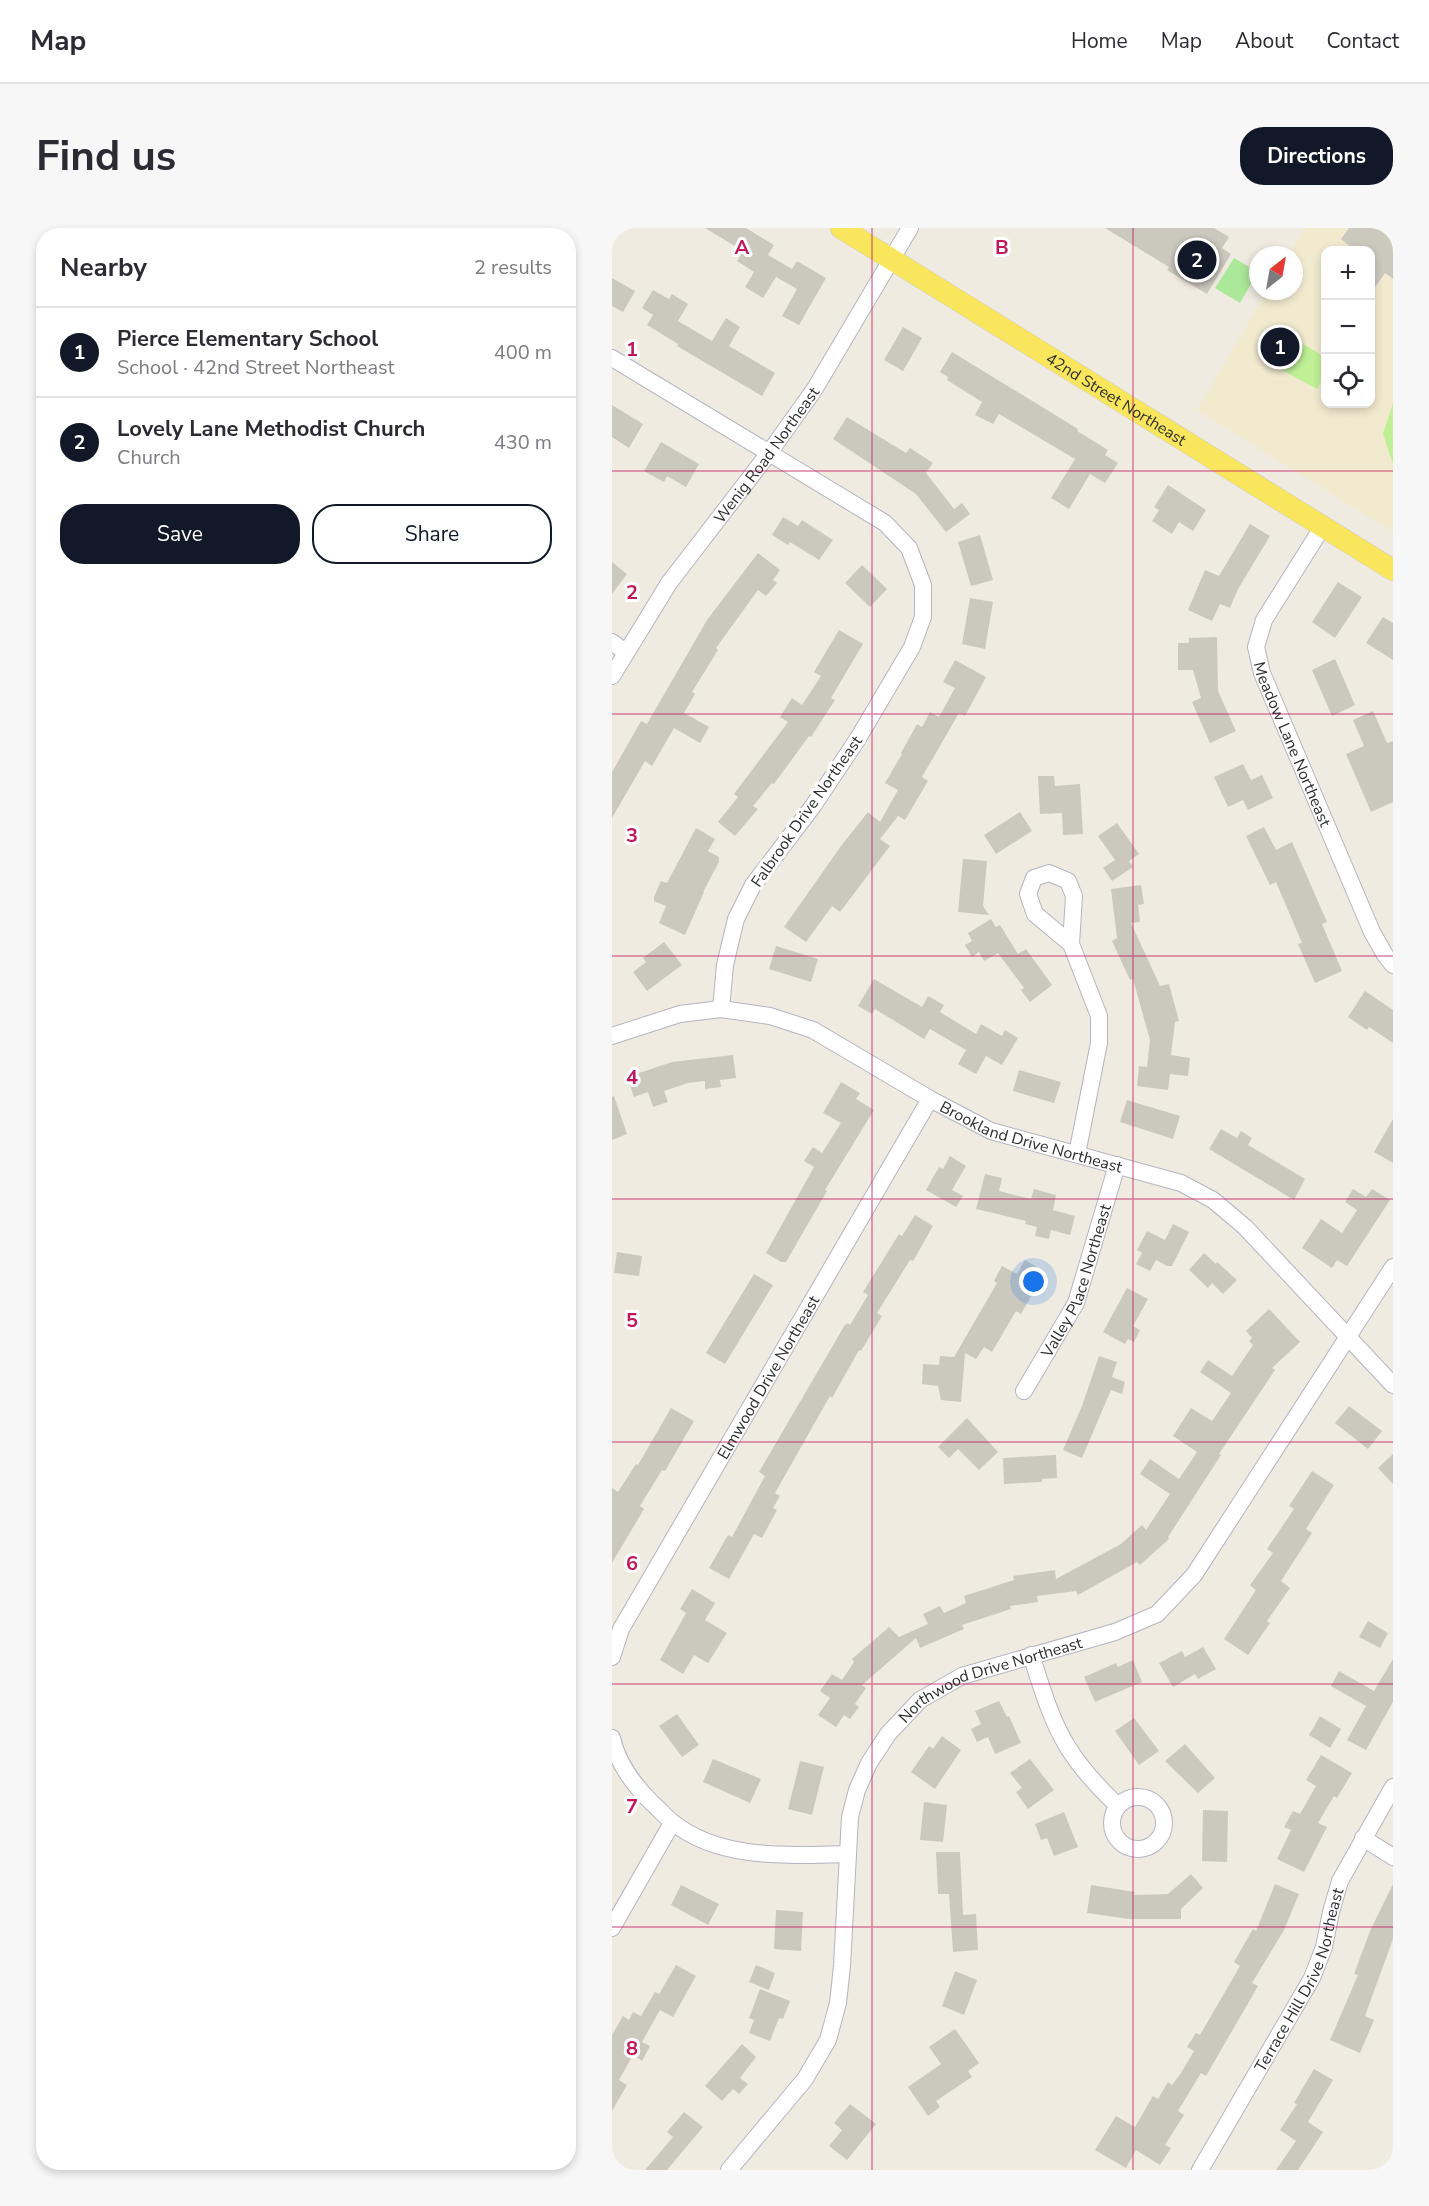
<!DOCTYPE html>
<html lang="en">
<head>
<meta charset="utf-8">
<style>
	:root { --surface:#fff; --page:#f7f7f7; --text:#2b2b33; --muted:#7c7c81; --line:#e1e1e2; --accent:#111827 }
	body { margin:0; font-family:"Nunito Sans",sans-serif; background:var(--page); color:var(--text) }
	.controls { position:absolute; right:18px; top:18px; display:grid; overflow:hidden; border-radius:12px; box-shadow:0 3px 9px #0003 }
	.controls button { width:54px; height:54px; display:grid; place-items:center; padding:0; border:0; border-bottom:2px solid var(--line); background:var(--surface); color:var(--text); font:30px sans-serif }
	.compass { position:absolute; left:637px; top:18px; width:54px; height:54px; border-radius:50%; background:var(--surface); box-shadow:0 3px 9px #0003; rotate:31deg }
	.you { position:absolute; left:422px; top:1054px; width:21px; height:21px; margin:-15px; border:4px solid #fff; border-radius:50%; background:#1a73e8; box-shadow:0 0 0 9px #1a73e833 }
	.badge { display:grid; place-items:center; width:39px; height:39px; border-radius:50%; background:var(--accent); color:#fff; font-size:20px; font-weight:700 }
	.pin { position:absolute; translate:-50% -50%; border:3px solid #fff; box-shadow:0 2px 6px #0006 }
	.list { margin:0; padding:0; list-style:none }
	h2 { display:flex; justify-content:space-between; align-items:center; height:78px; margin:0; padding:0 24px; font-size:26px }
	h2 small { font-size:20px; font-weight:400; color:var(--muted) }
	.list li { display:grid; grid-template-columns:39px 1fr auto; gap:18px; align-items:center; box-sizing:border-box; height:90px; padding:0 24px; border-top:2px solid var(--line) }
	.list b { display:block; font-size:22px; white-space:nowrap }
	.list p { margin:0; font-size:20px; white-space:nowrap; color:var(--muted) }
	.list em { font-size:20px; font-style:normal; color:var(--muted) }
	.actions { display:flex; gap:12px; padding:18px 24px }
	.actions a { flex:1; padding:14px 0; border:2px solid var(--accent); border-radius:24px; text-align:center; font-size:21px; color:var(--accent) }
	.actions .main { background:var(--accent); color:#fff }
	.icon { flex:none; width:33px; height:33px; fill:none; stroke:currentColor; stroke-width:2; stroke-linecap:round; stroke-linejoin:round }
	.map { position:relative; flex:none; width:781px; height:1942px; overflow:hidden; border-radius:24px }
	header { display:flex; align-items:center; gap:36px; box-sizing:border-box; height:84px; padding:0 30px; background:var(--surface); border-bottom:2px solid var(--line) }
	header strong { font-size:28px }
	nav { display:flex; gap:33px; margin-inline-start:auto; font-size:21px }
	.intro { display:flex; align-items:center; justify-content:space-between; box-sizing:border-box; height:144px; padding:0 36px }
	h1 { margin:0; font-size:42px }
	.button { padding:15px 27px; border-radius:24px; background:var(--accent); color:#fff; font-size:21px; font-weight:700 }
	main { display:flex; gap:36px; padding:0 36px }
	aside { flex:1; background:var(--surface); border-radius:24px; box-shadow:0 3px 9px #0003 }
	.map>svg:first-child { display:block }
	.education { fill:#f1eacf; fill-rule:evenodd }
	.green { fill:#ace89a }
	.pitch { fill:#bff096 }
	.building { fill:#cbc9be }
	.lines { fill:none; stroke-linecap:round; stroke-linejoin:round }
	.minor-casing { stroke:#b4b4c2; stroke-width:18 }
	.major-casing { stroke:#cdcdcd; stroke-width:22 }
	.minor { stroke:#fff; stroke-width:16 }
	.major { stroke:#f9e65c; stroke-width:21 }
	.grid { fill:none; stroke:#c2185b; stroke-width:1.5; stroke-opacity:0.55 }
	.labels { text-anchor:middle; stroke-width:6; stroke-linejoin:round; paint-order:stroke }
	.street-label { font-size:16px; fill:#2e2e2e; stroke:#fff }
	.grid-label { font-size:20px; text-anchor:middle; font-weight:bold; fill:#c2185b; stroke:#fff; stroke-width:6; stroke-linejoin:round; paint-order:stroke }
</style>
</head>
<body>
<header>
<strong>Map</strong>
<nav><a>Home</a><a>Map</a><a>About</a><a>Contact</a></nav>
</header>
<div class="intro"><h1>Find us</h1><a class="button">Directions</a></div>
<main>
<aside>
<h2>Nearby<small>2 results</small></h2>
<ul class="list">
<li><span class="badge">1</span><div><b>Pierce Elementary School</b><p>School · 42nd Street Northeast</p></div><em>400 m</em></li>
<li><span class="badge">2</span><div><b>Lovely Lane Methodist Church</b><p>Church</p></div><em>430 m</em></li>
</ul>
<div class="actions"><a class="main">Save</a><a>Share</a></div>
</aside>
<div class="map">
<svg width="781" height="1942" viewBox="0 0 781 1942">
	<rect width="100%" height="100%" fill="#f0ebe0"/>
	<path class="education" d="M693,0H781V304L585,182L655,63H682V27H677ZM714,22H758V176H714Z"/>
	<path class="green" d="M622,30L646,44L628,75L603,60Z"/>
	<path class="pitch" d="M684,112L713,129V146L705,161L668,141Z
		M781,175V236L771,206Z"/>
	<path class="building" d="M93,0H134L162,17L156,27L180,41L185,33L214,50L187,97L170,88L185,61L164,49L151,70L133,59L142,44L125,33L131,23Z
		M493,0H602L617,9L610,20L619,26L595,66L555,42L557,39Z
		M737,0H781V51L773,45L759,65V22H743L729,11Z
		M0,50L23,63L11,84L0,78Z
		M41,62L57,71L60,66L76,76L66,93L100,113L114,90L128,99L117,118L163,145L150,168L65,118L66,116L35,97L41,87L30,80Z
		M291,99L310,110L291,143L272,132Z
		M340,124L466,201L465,203L496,222L493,227L506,235L493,255L478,246L457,281L439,270L463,231L387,186L381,196L363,187L370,174L335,152L336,149L328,144Z
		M0,177L31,196L17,220L0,209Z
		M235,189L294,225L298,220L321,235L314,245L342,281L350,275L358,286L334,304L304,266L221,211Z
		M49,214L87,236L74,259L55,248L52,254L32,243Z
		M556,257L594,282L581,303L567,294L560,306L540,293L547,282L542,279Z
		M171,289L186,298L190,292L221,312L207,332L178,314L176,317L160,307Z
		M638,296L658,308L626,361L618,380L608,376L600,393L576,382L593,342L607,348Z
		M368,307L381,352L359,358L346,314Z
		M146,325L168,342L161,352L165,355L154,368L146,362L104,420L106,422L80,464L83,466L72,485L97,499L88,515L62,500L40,538L33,533L0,590V544L29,493L35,496L95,392Z
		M0,334L15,346L0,366Z
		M250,337L275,361L258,379L233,355Z
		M726,354L750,369L723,410L700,394Z
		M358,370L381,374L373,421L350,416Z
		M771,389L781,395V432L754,415Z
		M227,402L251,416L219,470L223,472L199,509L197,508L162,556L160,555L141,578L146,581L123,608L106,594L126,569L122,566L176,494L168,489L180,470L190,477L209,448L202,444Z
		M605,409L606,463L624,503L598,515L580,474L589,470L581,442H566V415H577V410Z
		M723,431L743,477L720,488L700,442Z
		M343,432L374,449L353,488L347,485L310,549L316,553L293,592L286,588L268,611L278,618L228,684L220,678L194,714L172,699L229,618L256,584L268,594L286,562L273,555L290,526L289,525L305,496L310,499L318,484L327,489L343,460L331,454Z
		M761,483L775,515L781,513V574L759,584L734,526L752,518L741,492Z
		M631,536L639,552L650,547L661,570L636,582L631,572L616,579L602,549Z
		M426,548H442L443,558L468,556L471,606L451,607L450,585L428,586Z
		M408,584L420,603L384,626L372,607Z
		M505,595L527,626L517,633L521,639L500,653L491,640L503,632L486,608Z
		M652,599L664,622L680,614L715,694L710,696L730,743L703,755L686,716L690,715L664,654L658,657L634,608Z
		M84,600L103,611L96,623L107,629V634L91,664H92L73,707L47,695L54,678L42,673V669L49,653L55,655Z
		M351,631L375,633L371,678L377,687L346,684Z
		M529,657L532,676L526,677L528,694L519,695L548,758L557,756L567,793L563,794L559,827L578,830L576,848L558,846L556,862L525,858L527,838L535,839L538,812L521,751L518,752L500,713L505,710L499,661Z
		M379,691L384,699L388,697L406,726L414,721L440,757L418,774L409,762L412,760L386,725L372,733L367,724L360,729L353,717L360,713L356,705Z
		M52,714L70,737L35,763L21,744L34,734L31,730Z
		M164,718L206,731L199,754L157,741Z
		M262,751L310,779L316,768L332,777L328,784L364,806L369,796L390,808L393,802L406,810L390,837L374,828L364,846L346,836L354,822L318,801L312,811L263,781L260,786L246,778Z
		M753,763L781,782V815L757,799L755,802L736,789Z
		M121,827L124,850L108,852L109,859L93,861V853L76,855L52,863L56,874L41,879L36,864L22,869L15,849L60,834Z
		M407,842L449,854L442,875L401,863Z
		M229,854L248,865L244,871L262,882L213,962L215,963L174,1034H169L154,1025L202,939L192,933L201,919L210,925L229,895L211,885Z
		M2,868L15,906L0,912V869Z
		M515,872L568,888L561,911L508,894Z
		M781,891V935L762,924Z
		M609,901L625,910L629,903L640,910L636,917L693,951L682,972L597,921Z
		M338,928L354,938L340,962L351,968L344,979L314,962L327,939L331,941Z
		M373,946L390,950L387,963L419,971L422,961L444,967L441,982L463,988L458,1007L439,1002L437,1011L423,1008L425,999L413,996L414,993L364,981Z
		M741,961L754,969L760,961L778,972L735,1038L725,1032L720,1040L690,1020L709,991L730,1005L745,982L733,974Z
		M303,987L321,998L301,1033L298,1032L265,1085L270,1088L249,1123L247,1122L220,1170L218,1168L163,1265L168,1268L161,1280L165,1282L150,1310L142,1306L117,1351L97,1340L116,1307L120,1309L153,1248L147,1244L223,1114L232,1098L236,1095L238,1097L256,1067L251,1064L287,1006L290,1008Z
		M561,996L577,1004L560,1038H555L544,1032L538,1043L524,1036L530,1025L525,1022L535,1003L553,1012Z
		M5,1024L30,1028L27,1048L2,1045Z
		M592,1025L604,1036L605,1034L625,1052L611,1066L600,1055L596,1060L577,1042Z
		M413,1032L433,1044L409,1086L404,1083L380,1124L372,1119L364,1131L353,1125L349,1174L329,1172L326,1158L310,1156L311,1136L327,1137L328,1128L342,1129L385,1055L382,1053L390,1038L405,1046Z
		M142,1046L161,1057L113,1136L94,1125Z
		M515,1060L536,1071L521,1098L528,1102L522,1114L516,1111L513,1116L491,1104Z
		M657,1081L688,1114L660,1140L663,1142L607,1226L609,1227L556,1309L557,1311L528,1337L525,1334L466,1367L464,1363L425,1368L426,1374L398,1378L399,1381L350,1397L352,1401L308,1420L304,1410L250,1457L254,1460L243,1476L247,1479L238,1491L232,1487L224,1499L206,1487L218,1470L208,1463L220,1446L230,1452L242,1434L240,1431L277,1399L287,1409L316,1396L311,1386L328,1378L332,1385L354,1375L352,1368L402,1352L401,1348L443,1342L444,1351L509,1316L530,1297L534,1302L558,1266L528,1246L538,1231L567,1251L585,1224L561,1208L579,1180L600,1193L619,1165L588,1144L596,1132L620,1148L641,1117L637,1113L640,1110L634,1103Z
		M487,1128L505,1134L500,1149L513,1154L510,1166L499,1162L470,1230L451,1222L470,1178Z
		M737,1178L770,1203L756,1221L723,1195Z
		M59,1180L82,1193L53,1243L50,1242L28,1278L32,1281L0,1335V1260L6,1264L24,1236L26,1237Z
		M355,1190L386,1224L367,1242L346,1221L337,1230L326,1219Z
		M781,1226V1256L766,1240Z
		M444,1227L445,1250L430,1251V1254L392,1256L391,1230Z
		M700,1243L722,1257L694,1301L700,1305L669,1353L678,1360L655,1393L658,1395L636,1427L612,1411L644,1362L638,1357L661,1325L655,1321L682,1281L677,1278Z
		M80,1361L103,1375L93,1392L115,1405L96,1435L82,1427L71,1446L48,1432L74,1385L68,1381Z
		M756,1393L776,1405L768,1420L747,1409Z
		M591,1419L604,1441L586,1451L583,1446L561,1459L547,1435L570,1423L573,1429Z
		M781,1431V1474L754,1522L735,1512L754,1478L719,1458L727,1443L762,1463Z
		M521,1432L530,1454L483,1474L472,1449L504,1435L506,1439Z
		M387,1473L395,1489L397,1488L409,1515L383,1526L376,1509L365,1514L359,1501L369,1496L363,1483Z
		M65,1486L87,1517L70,1529L47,1498Z
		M708,1488L729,1501L718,1520L697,1507Z
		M522,1490L547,1523L527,1537L503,1503Z
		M330,1508L349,1522L323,1561L299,1544L317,1518L321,1521Z
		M573,1516L603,1550L586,1565L553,1533Z
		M709,1527L740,1545L725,1570L722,1568L706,1595L715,1599L692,1644L665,1631L679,1602L672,1599L681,1583L688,1586L704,1558L694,1552Z
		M101,1531L149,1551L138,1575L91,1554Z
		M418,1531L442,1562L416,1581L404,1564L410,1560L398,1545Z
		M188,1533L212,1539L200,1587L176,1581Z
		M312,1574L335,1577L331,1614L308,1612Z
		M591,1582L616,1583L615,1634L590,1633Z
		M452,1584L466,1619L442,1628L435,1610L429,1612L423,1596Z
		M324,1624H348L351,1687L364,1686L366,1722L341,1724L337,1666H326Z
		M579,1646L591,1660L569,1681V1691H517L475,1685L479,1657L523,1664L522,1667L556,1666Z
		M663,1656L687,1666L672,1702L640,1755L646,1758L594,1848L589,1845L566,1883L572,1887L553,1917L559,1920L548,1937L524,1922L514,1940L483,1922L504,1888L523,1899L541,1868L546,1871L556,1854L560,1857L569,1845L582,1823L575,1819L584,1805L588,1807L628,1738L622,1734L641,1701L644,1703Z
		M781,1656V1711L753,1788L762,1792L748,1825L718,1812L746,1747L742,1746L758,1703Z
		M69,1657L107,1676L96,1697L59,1677Z
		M164,1682L191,1684L189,1723L162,1721Z
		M64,1737L84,1748L61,1789L48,1782L30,1814L38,1818L30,1833L21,1827L7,1852L15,1857L0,1883V1807L11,1788L17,1792L21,1784L29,1788L43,1764L47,1766Z
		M144,1737L163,1745L157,1762L137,1754Z
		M343,1743L365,1752L352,1787L330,1778Z
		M148,1761L178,1773L171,1791L167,1790L158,1813L137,1805L142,1792L137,1790Z
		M343,1801L367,1835L356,1843L360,1849L324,1873L328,1879L316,1888L296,1859L329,1836L317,1819Z
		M130,1816L144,1829L128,1850L136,1856L127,1866L121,1861L110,1873L93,1858Z
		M702,1841L721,1852L696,1894L711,1904L686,1942H664L684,1913L668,1902L685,1876L682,1875Z
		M238,1876L264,1896L235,1932L217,1918L230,1902L222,1895Z
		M72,1884L91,1899L55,1942H33L61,1909L55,1904Z"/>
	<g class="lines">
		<defs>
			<g id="minor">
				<path d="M0,130L273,295L297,320L311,357V389L300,419L245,512L201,578L141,657L124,691L113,737L109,781"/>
				<path id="s1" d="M711,298L652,392L644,419L650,445L760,704L773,727L781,737"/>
				<path d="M0,414L13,424"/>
				<path id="s2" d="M0,448L57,355L157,225L202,162L298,0"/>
				<path d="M459,716L462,668L456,653L437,645L422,650L416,666L423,686L459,716L487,788V815L465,926"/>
				<path id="s3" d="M0,808L68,786L109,781L158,788L201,802L318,871L379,903L569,955L601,972L633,999L781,1157"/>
				<path id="s4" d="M412,1163L464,1075L505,937"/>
				<path d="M419,1427C429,1457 438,1490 455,1518C469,1541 487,1560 506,1578"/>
				<path id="s5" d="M0,1429L9,1401L318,871"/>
				<path d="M0,1510C6,1536 21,1556 40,1575C47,1581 53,1588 60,1594C109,1633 177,1627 236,1626"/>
				<circle cx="526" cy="1595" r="26"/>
				<path d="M751,1610L781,1629"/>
				<path d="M0,1700L60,1595"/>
				<path id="s6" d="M117,1942L193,1851L216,1812L226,1775L230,1738L238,1589L245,1562L257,1535L276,1506L308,1472L350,1448L503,1404L545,1386L582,1347L781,1039"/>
				<path id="s7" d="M588,1942L700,1750L712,1719L719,1684L728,1653L781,1559"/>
			</g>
			<g id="major">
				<path id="s8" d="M229,0L781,342"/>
			</g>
		</defs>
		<use href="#minor" class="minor-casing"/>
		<use href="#major" class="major-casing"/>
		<use href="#minor" class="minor"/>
		<use href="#major" class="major"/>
	</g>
	<path class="grid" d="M260,0V1942M521,0V1942M0,243H781M0,486H781M0,728H781M0,971H781M0,1214H781M0,1456H781M0,1699H781"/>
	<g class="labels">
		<g class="street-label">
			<text dy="6" stroke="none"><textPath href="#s8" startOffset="324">42nd Street Northeast</textPath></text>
			<text dy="6" stroke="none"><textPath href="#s2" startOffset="270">Wenig Road Northeast</textPath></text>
			<text dy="6" stroke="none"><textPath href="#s1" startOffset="243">Meadow Lane Northeast</textPath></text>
			<text transform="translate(194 583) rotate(-55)" y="6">Falbrook Drive Northeast</text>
			<text dy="6" stroke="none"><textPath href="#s3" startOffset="452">Brookland Drive Northeast</textPath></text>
			<text dy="6" stroke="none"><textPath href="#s4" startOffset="123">Valley Place Northeast</textPath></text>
			<text dy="6" stroke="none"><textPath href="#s5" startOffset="321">Elmwood Drive Northeast</textPath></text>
			<text dy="6" stroke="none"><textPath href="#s6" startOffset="600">Northwood Drive Northeast</textPath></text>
			<text dy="6" stroke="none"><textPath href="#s7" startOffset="216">Terrace Hill Drive Northeast</textPath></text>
		</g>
	</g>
	<g class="grid-label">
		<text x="130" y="26">A</text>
		<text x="390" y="26">B</text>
		<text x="20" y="128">1</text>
		<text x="20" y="371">2</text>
		<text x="20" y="614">3</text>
		<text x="20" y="856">4</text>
		<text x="20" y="1099">5</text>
		<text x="20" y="1342">6</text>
		<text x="20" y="1585">7</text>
		<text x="20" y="1827">8</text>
	</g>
</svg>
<div class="controls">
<button>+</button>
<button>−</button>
<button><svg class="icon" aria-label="locate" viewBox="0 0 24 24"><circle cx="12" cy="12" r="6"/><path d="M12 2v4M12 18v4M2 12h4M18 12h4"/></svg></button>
</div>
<svg class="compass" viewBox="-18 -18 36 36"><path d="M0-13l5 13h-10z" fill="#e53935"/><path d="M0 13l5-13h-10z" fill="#7c7c81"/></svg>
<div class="you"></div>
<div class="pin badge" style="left:668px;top:119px">1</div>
<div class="pin badge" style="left:585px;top:32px">2</div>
</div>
</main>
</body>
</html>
